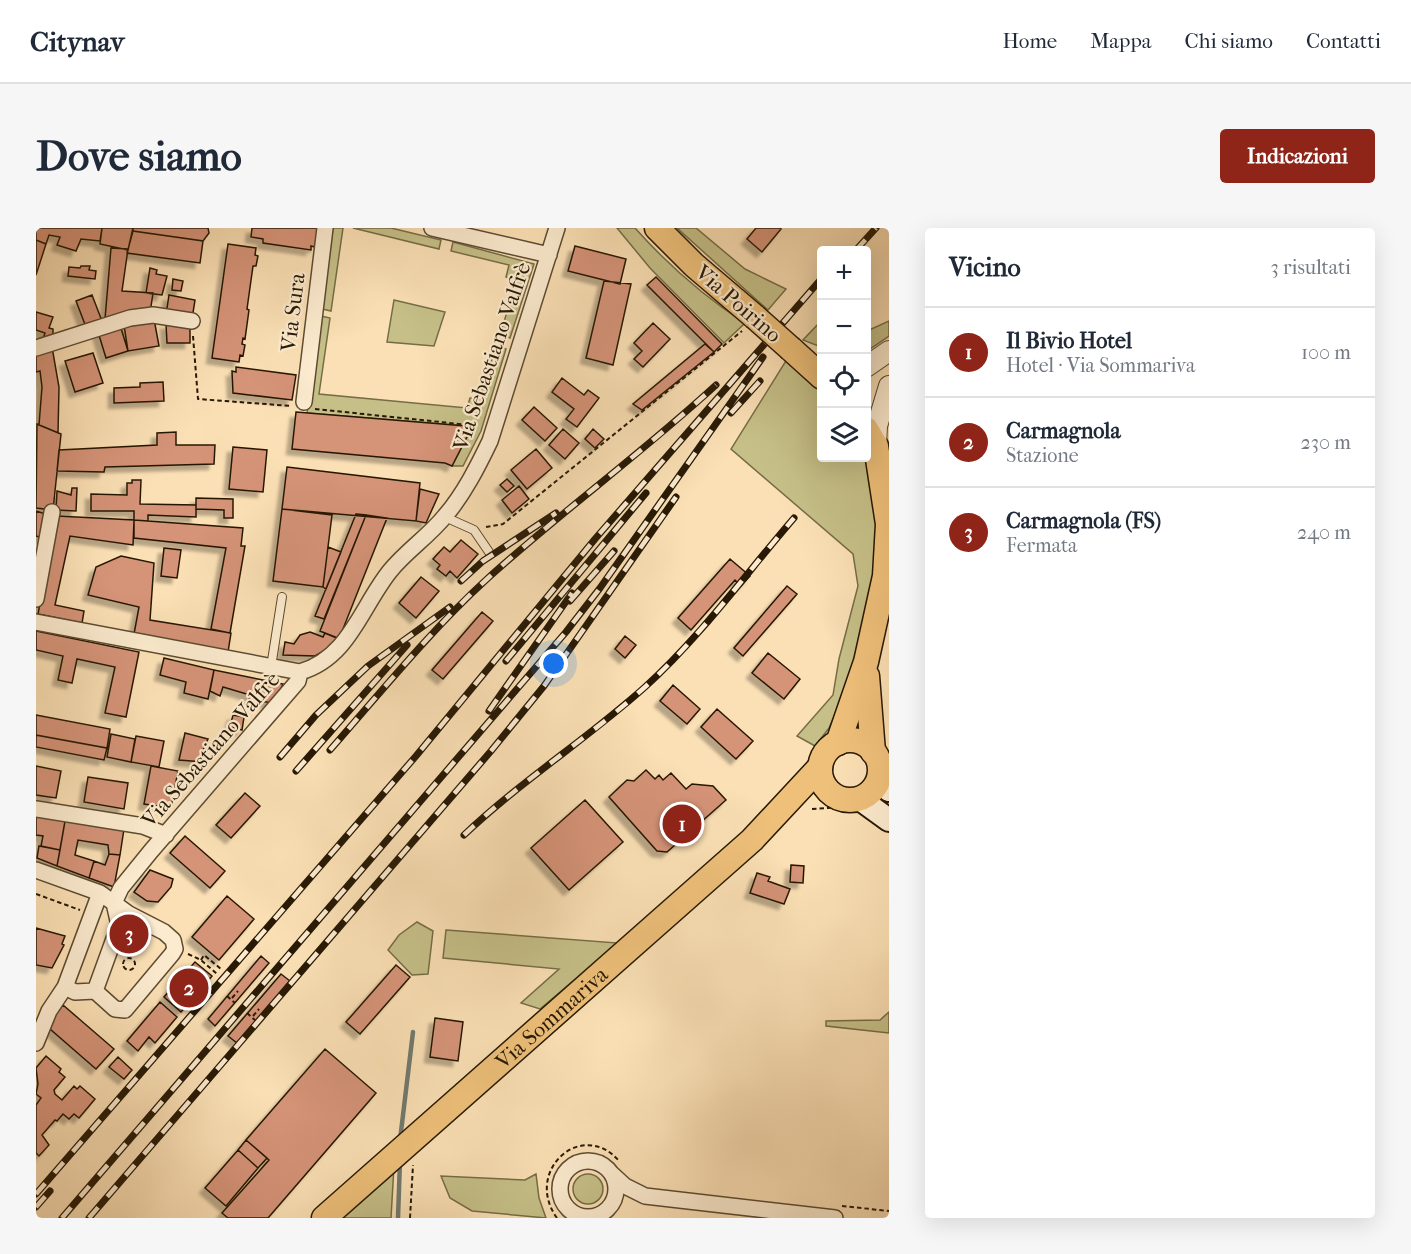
<!DOCTYPE html>
<html lang="it">
<head>
<meta charset="utf-8">
<style>
	:root { --surface:#fff; --page:#f6f6f7; --text:#1f2937; --muted:#747a83; --line:#e0e1e3; --accent:#8f2418 }
	body { margin:0; font-family:"IM FELL French Canon",serif; background:var(--page); color:var(--text) }
	.controls { position:absolute; right:18px; top:18px; display:grid; overflow:hidden; border-radius:6px; box-shadow:0 6px 24px #0002 }
	.controls button { width:54px; height:54px; display:grid; place-items:center; padding:0; border:0; border-bottom:2px solid var(--line); background:var(--surface); color:var(--text); font:30px sans-serif }
	.you { position:absolute; left:518px; top:436px; width:21px; height:21px; margin:-15px; border:4px solid #fff; border-radius:50%; background:#1a73e8; box-shadow:0 0 0 9px #1a73e833 }
	.badge { display:grid; place-items:center; width:39px; height:39px; border-radius:50%; background:var(--accent); color:#fff; font-size:20px; font-weight:700 }
	.pin { position:absolute; translate:-50% -50%; border:3px solid #fff; box-shadow:0 2px 6px #0006 }
	.list { margin:0; padding:0; list-style:none }
	h2 { display:flex; justify-content:space-between; align-items:center; height:78px; margin:0; padding:0 24px; font-size:26px }
	h2 small { font-size:20px; font-weight:400; color:var(--muted) }
	.list li { display:grid; grid-template-columns:39px 1fr auto; gap:18px; align-items:center; box-sizing:border-box; height:90px; padding:0 24px; border-top:2px solid var(--line) }
	.list b { display:block; font-size:22px; white-space:nowrap }
	.list p { margin:0; font-size:20px; white-space:nowrap; color:var(--muted) }
	.list em { font-size:20px; font-style:normal; color:var(--muted) }
	.icon { flex:none; width:33px; height:33px; fill:none; stroke:currentColor; stroke-width:2; stroke-linecap:round; stroke-linejoin:round }
	.map { position:relative; flex:none; width:853px; height:990px; overflow:hidden; border-radius:6px }
	header { display:flex; align-items:center; gap:36px; box-sizing:border-box; height:84px; padding:0 30px; background:var(--surface); border-bottom:2px solid var(--line) }
	header strong { font-size:28px }
	nav { display:flex; gap:33px; margin-inline-start:auto; font-size:21px }
	.intro { display:flex; align-items:center; justify-content:space-between; box-sizing:border-box; height:144px; padding:0 36px }
	h1 { margin:0; font-size:42px }
	.button { padding:15px 27px; border-radius:6px; background:var(--accent); color:#fff; font-size:21px; font-weight:700 }
	main { display:flex; gap:36px; padding:0 36px }
	aside { flex:1; background:var(--surface); border-radius:6px; box-shadow:0 6px 24px #0002 }
	.map>svg:first-child { display:block }
	.green { fill:#c6c088; stroke:#766c46; stroke-width:1.5 }
	.lines { fill:none; stroke-linecap:round; stroke-linejoin:round }
	.stream { stroke:#707a6f; stroke-width:4.5 }
	.building { fill:#d59378; stroke:#271905; stroke-width:1.5; filter:url(#shadow) }
	.service-casing { stroke:#5c4b31; stroke-width:10 }
	.minor-casing { stroke:#5c4b31; stroke-width:18 }
	.tertiary-casing { stroke:#5c4b31; stroke-width:22 }
	.secondary-casing { stroke:#271905; stroke-width:26 }
	.primary-casing { stroke:#271905; stroke-width:27 }
	.path { stroke:#271905; stroke-width:2; stroke-dasharray:4.5 3; stroke-linecap:butt }
	.service { stroke:#fcebcf; stroke-width:8 }
	.minor { stroke:#fcebcf; stroke-width:15 }
	.tertiary { stroke:#fcebcf; stroke-width:20 }
	.secondary { stroke:#fcebcf; stroke-width:22 }
	.primary { stroke:#eec07a; stroke-width:24 }
	.rail-casing { stroke:#271905; stroke-width:7 }
	.rail { stroke:#fcebcf; stroke-width:4.5; stroke-dasharray:14; stroke-linecap:butt }
	.primary-bridge-casing { stroke:#271905; stroke-width:27; stroke-linecap:butt }
	.primary-bridge { stroke:#eec07a; stroke-width:24 }
	.labels { text-anchor:middle; stroke-width:4.5; stroke-linejoin:round; paint-order:stroke }
	.street-label { font-size:22px; fill:#271905; stroke:#fcebcf }
</style>
</head>
<body>
<header>
<strong>Citynav</strong>
<nav><a>Home</a><a>Mappa</a><a>Chi siamo</a><a>Contatti</a></nav>
</header>
<div class="intro"><h1>Dove siamo</h1><a class="button">Indicazioni</a></div>
<main>
<div class="map">
<svg width="853" height="990" viewBox="0 0 853 990">
	<defs>
		<filter id="shadow"><feDropShadow dx="-5.5" dy="5.5" stdDeviation="1.5" flood-color="#0004"/></filter>
	</defs>
	<rect width="100%" height="100%" fill="#fbe0b5"/>
	<filter id="stains"><feTurbulence type="fractalNoise" baseFrequency=".00333" numOctaves="4"/><feColorMatrix values="0 0 0 0 .2 0 0 0 0 .09 0 0 0 0 .02 0 0 0 .5 -.17"/></filter>
	<radialGradient id="worn" r=".72"><stop offset=".6" stop-color="#630" stop-opacity="0"/><stop offset="1" stop-color="#630" stop-opacity=".3"/></radialGradient>
	<path class="green" d="M297,0H307L295,83L286,81Z
		M317,0H355L405,12L403,21Z
		M581,0H599C632,37 667,68 709,95L688,115L614,40Z
		M641,0H660L709,41L750,61L732,82Z
		M417,14L498,36L474,110L464,106L481,53L470,49L473,37L415,23Z
		M358,72L409,84L398,118L351,114Z
		M285,88L294,90L283,166L431,180L434,170L443,171L460,118L470,121L445,203L427,238H416L433,205L430,198L271,185Z
		M853,93V108L831,123V103Z
		M784,94H786L785,119L767,112Z
		M753,128L785,158L786,230H830L850,293L824,429L793,500L779,518L761,508L797,467L803,431L822,358L817,326L695,221Z
		M381,694L397,703L392,746L376,747L352,722L363,707Z
		M410,702L582,715L504,781L485,775L523,741L407,730Z
		M853,784V805L790,798V793L844,792Z
		M358,938L355,990H299Z
		M500,946L503,970L510,990L436,983L414,970L405,948L489,952Z
		M537 961a15 15 0 1 1 30 0a15 15 0 1 1-30 0Z"/>
	<g class="lines">
		<path class="stream" d="M364,912L377,804
			M362,990L364,933"/>
	</g>
	<path class="building" d="M0,0H66L64,13L45,11L40,23L21,17L24,9L13,7L10,16L0,12Z
		M66,0H97L92,22L64,16Z
		M97,0H172L173,5L167,13L97,3Z
		M216,0H282L279,19L275,18V22L227,15V11L215,9Z
		M720,0H744L745,1L726,24L711,11Z
		M97,3L167,13L164,35L91,25Z
		M0,12L10,16L0,47Z
		M192,16L220,20L219,27L222,28L220,38H217L211,81L213,82L209,111L207,110L206,116L209,117L207,128L204,127L203,134L176,130Z
		M539,18L590,31L584,56L532,43Z
		M75,20L92,21L86,63L117,65L114,85L69,91Z
		M45,38H54L53,42L60,43L59,51L32,48L33,39L44,40Z
		M114,40L121,42L120,46L131,48L126,67L110,65Z
		M620,49L686,116L678,124L611,57Z
		M137,51L147,53L145,63L136,62Z
		M568,53L595,56L577,137L550,130Z
		M56,67L66,93L50,99L40,73Z
		M133,67L159,72L156,91L130,87Z
		M0,84L17,89L13,100L17,101V110L6,114L9,105L0,102Z
		M118,91L123,118L92,123L88,97Z
		M617,95L634,111L607,139L598,131L606,123L598,115Z
		M130,96H154V115H131Z
		M84,97L92,123L70,130L62,104Z
		M669,116L678,124L606,182L597,176Z
		M16,119L23,159L22,205L3,197L6,159L4,143L0,144V124Z
		M57,125L67,155L39,164L29,133Z
		M200,139L260,147L256,172L197,165L196,143L200,144Z
		M526,150L548,167L552,162L563,170L541,199L530,191L538,181L516,164Z
		M127,154L128,173L78,175V160L104,159V155Z
		M498,179L521,200L509,213L486,192Z
		M260,184L430,198L433,205L416,238L409,235L256,221Z
		M1,196L25,206L17,282L0,280Z
		M527,201L543,215L529,231L513,217Z
		M557,201L568,211L559,220L549,211Z
		M140,204V217H179L178,236L69,239L68,244L21,243L23,222L121,217V205Z
		M197,219L231,222L227,264L193,261Z
		M500,221L516,240L491,261L475,242Z
		M251,239L384,255L380,293L246,281Z
		M471,251L478,258L471,264L464,257Z
		M96,252H105L104,276L160,277V289L112,287V293L98,292V283H55V266L91,267V255H96Z
		M483,258L493,271L476,285L466,272Z
		M36,260H41L40,283L20,282L21,263L35,267Z
		M384,261L403,266L390,295L380,293Z
		M160,270L197,271V290H188V282L160,281Z
		M246,281L296,287L287,359L237,353Z
		M0,283L13,287L9,311L0,308Z
		M320,286L330,287L288,391L279,388Z
		M330,287L351,290L303,411L284,403Z
		M21,288L98,292L97,317L34,308L19,377L48,383L46,395L2,386Z
		M98,292L207,300L205,318H209L194,405L175,401L190,320L98,310Z
		M425,312L442,326L421,350L414,343L410,348L401,341L404,337L397,331L408,319L414,324Z
		M292,319L305,324L290,361L287,359Z
		M128,320L145,322L141,350L125,348Z
		M85,328L118,335L114,392L195,405L192,424L98,406L103,379L52,367L60,339Z
		M694,331L714,348L705,358L699,352L655,402L642,390Z
		M385,349L403,363L380,390L363,375Z
		M751,358L761,366L707,428L698,420Z
		M446,384L457,393L407,451L396,442Z
		M0,403L103,424L90,489L69,485L79,439L41,431L36,455L22,452L27,428L0,422Z
		M274,404L287,409L289,405L302,410L293,420L279,428L247,427L249,414L258,416L264,407Z
		M589,408L600,417L589,430L579,421Z
		M732,425L764,451L748,471L716,445Z
		M128,430L178,442L172,471L148,465L150,454L124,447Z
		M178,442L247,456L239,475L213,472L214,467L187,459L184,468L174,463Z
		M637,457L664,481L651,496L624,473Z
		M681,481L717,513L700,531L665,499Z
		M0,487L74,501L71,520L0,507Z
		M197,487L208,489L206,502L194,499Z
		M149,505L172,511L167,522L170,523L168,534L143,532Z
		M75,506L99,511L95,534L71,529Z
		M0,507L71,520L68,532L0,519Z
		M100,508L128,513L123,539L95,534Z
		M0,538L25,543L20,570L0,567Z
		M115,538L142,543L135,580L108,576Z
		M610,542L619,551L623,547L627,552L635,545L650,561L656,556L677,558L690,572L631,624L621,623L573,569L591,552L598,553Z
		M52,549L92,555L88,581L48,574Z
		M209,565L224,578L195,610L180,597Z
		M549,572L587,614L533,662L495,620Z
		M0,588L29,593L24,622L5,618L7,608L0,607Z
		M29,593L88,601L84,627L73,626L72,617L42,612L39,627L58,633L53,650L21,638Z
		M149,608L189,643L174,660L134,625Z
		M3,618L24,622L21,638L1,630Z
		M73,626L84,627L78,659L53,650L58,633L69,637Z
		M755,637L768,638L767,655L754,654Z
		M114,642L137,651L135,659L122,674L111,673L98,664Z
		M721,645L734,649L732,653L754,661L748,676L714,665Z
		M191,668L218,691L183,732L156,709Z
		M0,700L29,708L26,716L28,717L16,740L0,737Z
		M225,728L233,735L179,798L172,791Z
		M159,734L176,748L145,784L128,769Z
		M360,737L374,749L324,806L310,794Z
		M245,746L254,753L201,815L192,808Z
		M124,774L141,789L119,815L113,809L102,823L91,813Z
		M27,777L78,821L60,841L14,801L19,786Z
		M399,790L427,794L422,833L394,829Z
		M289,821L340,865L232,990H192L186,985L233,932L210,912Z
		M10,828L25,841L23,844L29,849L18,862L19,866L26,872L38,858L41,861L44,858L59,871L43,890L38,886L33,891L27,886L21,893L19,892L6,907L13,917L3,928L0,925V877L5,870L0,866L2,856L0,840Z
		M82,829L96,842L88,851L73,839Z
		M210,912L231,930L222,940L202,922Z
		M202,922L222,940L190,978L169,960Z"/>
	<g class="lines">
		<defs>
			<path id="service" d="M409,289L438,302L453,324
				M235,439L246,369"/>
			<path id="minor" d="M396,0L513,27
				M0,120L94,90L117,87L156,93
				M268,174L289,0
				M0,371L16,284
				M0,394L264,444
				M0,581L107,598L130,607
				M0,642L64,665L93,686L128,704L137,712L139,721L136,726L89,782L79,781L59,763
				M78,675L85,660L115,623L262,453L264,444C313,430 325,379 354,343C370,323 393,308 409,288C428,266 442,238 454,213L521,0
				M29,759L39,764L59,763
				M59,763L83,697L78,675
				M0,815L13,783L29,759L64,665
				M524 961a28 28 0 1 1 56 0a28 28 0 1 1-56 0Z
				M576,946L589,958L609,968L799,990"/>
			<path id="tertiary" d="M830,139L853,123
				M840,218L841,198L853,158"/>
			<path id="secondary" d="M844,545L853,562
				M824,571L853,592"/>
			<g id="primary">
				<path d="M621,0L658,37L719,89"/>
				<path d="M755,121L786,149"/>
				<path d="M831,448L837,524"/>
				<circle cx="814" cy="542" r="30"/>
				<path d="M802,515L830,434L849,348L852,296L840,218L830,201"/>
				<path id="s1" d="M288,990L716,612L784,539"/>
			</g>
		</defs>
		<use href="#service" class="service-casing"/>
		<use href="#minor" class="minor-casing"/>
		<use href="#tertiary" class="tertiary-casing"/>
		<use href="#secondary" class="secondary-casing"/>
		<use href="#primary" class="primary-casing"/>
		<path class="path" d="M157,108L162,171L256,178
			M279,181L443,198
			M450,299L467,296L706,103
			M776,581L810,579
			M0,666L44,682
			M152,726L165,732L181,746
			M87 736a6 6 0 1 1 12 0a6 6 0 1 1-12 0Z
			M165,732L168,727L185,741
			M191,768L199,775
			M196,770L202,763
			M211,785L220,793
			M217,788L223,781
			M806,978L853,983
			M374,990L377,937
			M521,990C487,943 546,890 583,933"/>
		<use href="#service" class="service"/>
		<use href="#minor" class="minor"/>
		<use href="#tertiary" class="tertiary"/>
		<use href="#secondary" class="secondary"/>
		<use href="#primary" class="primary"/>
		<defs>
			<path id="rail" d="M820,22L840,0
				M695,185L724,153
				M425,353L447,333L520,285
				M534,373L578,323
				M470,433L610,265
				M453,483L536,365
				M294,522C345,464 394,403 451,351C525,284 606,225 680,157
				M244,529L280,487L332,438L414,379
				M260,543L371,417
				M428,607C485,553 551,511 609,459C664,409 709,347 758,290
				M0,966L380,528L559,311L786,50
				M0,979L14,963
				M26,990L530,404L564,360L727,129
				M53,990L455,523L508,458L640,269"/>
		</defs>
		<use href="#rail" class="rail-casing"/>
		<use href="#rail" class="rail"/>
		<defs>
			<path id="primary-bridge" d="M719,89L755,121"/>
		</defs>
		<use href="#primary-bridge" class="primary-bridge-casing"/>
		<use href="#primary-bridge" class="primary-bridge"/>
	</g>
	<g class="labels">
		<g class="street-label">
			<text transform="translate(703 75) rotate(41)" y="8">Via Poirino</text>
			<text transform="translate(256 84) rotate(-83)" y="8">Via Sura</text>
			<text transform="translate(455 128) rotate(-71)" y="8">Via Sebastiano Valfrè</text>
			<text transform="translate(174 521) rotate(-49)" y="8">Via Sebastiano Valfrè</text>
			<text dy="8" stroke="none"><textPath href="#s1" startOffset="303">Via Sommariva</textPath></text>
		</g>
	</g>
	<rect width="100%" height="100%" filter="url(#stains)"/>
	<rect width="100%" height="100%" fill="url(#worn)"/>
</svg>
<div class="controls">
<button>+</button>
<button>−</button>
<button><svg class="icon" aria-label="locate" viewBox="0 0 24 24"><circle cx="12" cy="12" r="6"/><path d="M12 2v4M12 18v4M2 12h4M18 12h4"/></svg></button>
<button><svg class="icon" aria-label="layers" viewBox="0 0 24 24"><path d="M12 4l9 5-9 5-9-5zM3 14l9 5 9-5"/></svg></button>
</div>
<div class="you"></div>
<div class="pin badge" style="left:646px;top:596px">1</div>
<div class="pin badge" style="left:153px;top:760px">2</div>
<div class="pin badge" style="left:93px;top:706px">3</div>
</div>
<aside>
<h2>Vicino<small>3 risultati</small></h2>
<ul class="list">
<li><span class="badge">1</span><div><b>Il Bivio Hotel</b><p>Hotel · Via Sommariva</p></div><em>100 m</em></li>
<li><span class="badge">2</span><div><b>Carmagnola</b><p>Stazione</p></div><em>230 m</em></li>
<li><span class="badge">3</span><div><b>Carmagnola (FS)</b><p>Fermata</p></div><em>240 m</em></li>
</ul>
</aside>
</main>
</body>
</html>
